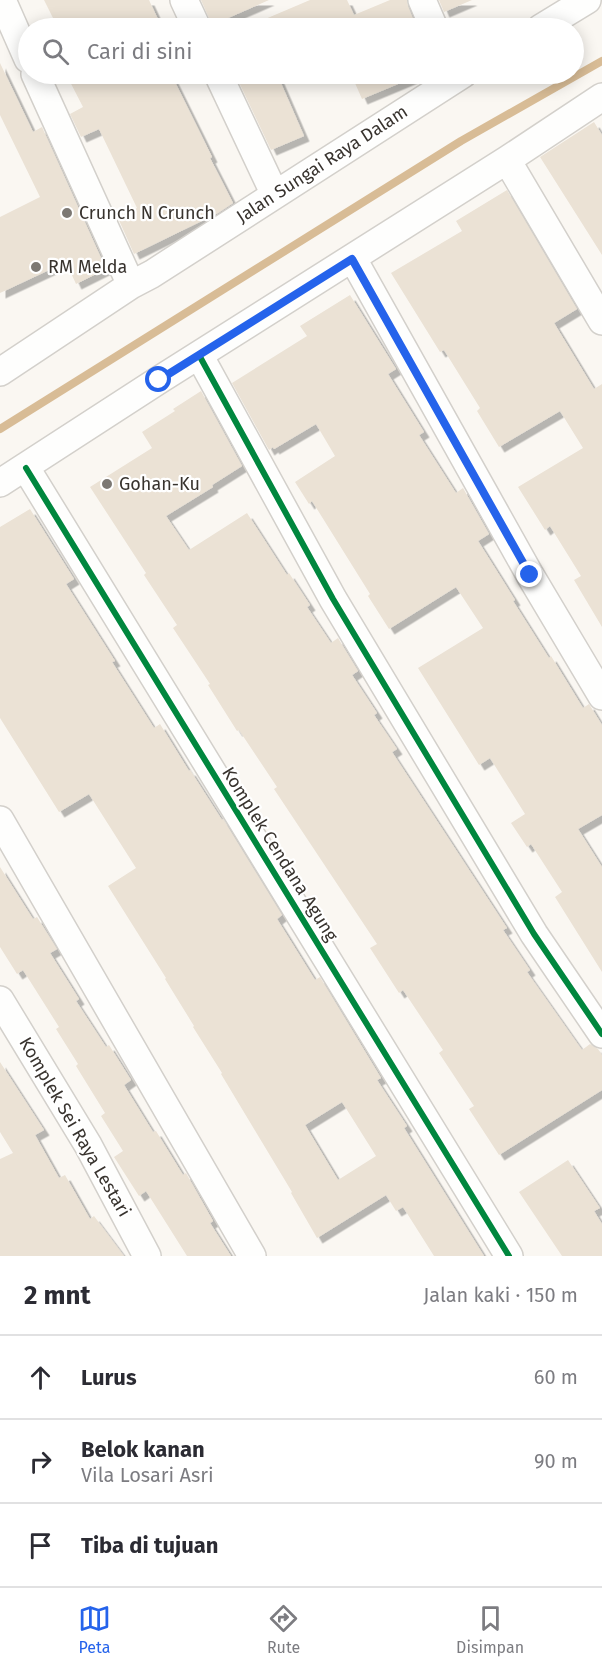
<!DOCTYPE html>
<html lang="id">
<head>
<meta charset="utf-8">
<style>
	:root { --surface:#fff; --page:#f2f2f3; --text:#2b2b33; --muted:#7c7c81; --line:#e1e1e2; --accent:#2563eb }
	body { margin:0; font-family:"Fira Sans",sans-serif; background:var(--page); color:var(--text) }
	.stop { position:absolute; width:18px; height:18px; margin:-14px; border:4px solid #2563eb; border-radius:50%; background:#fff }
	.stop.end { background:#2563eb; border-color:#fff; box-shadow:0 2px 6px #0008 }
	.list { margin:0; padding:0; list-style:none }
	h2 { display:flex; justify-content:space-between; align-items:center; height:78px; margin:0; padding:0 24px; font-size:26px }
	h2 small { font-size:20px; font-weight:400; color:var(--muted) }
	.list li { display:grid; grid-template-columns:39px 1fr auto; gap:18px; align-items:center; box-sizing:border-box; height:84px; padding:0 24px; border-top:2px solid var(--line) }
	.list b { display:block; font-size:22px; white-space:nowrap }
	.list p { margin:0; font-size:20px; white-space:nowrap; color:var(--muted) }
	.list em { font-size:20px; font-style:normal; color:var(--muted) }
	.icon { flex:none; width:33px; height:33px; fill:none; stroke:currentColor; stroke-width:2; stroke-linecap:round; stroke-linejoin:round }
	.map { position:relative; flex:none; width:602px; height:1256px; overflow:hidden }
	.search { position:absolute; background:var(--surface); box-shadow:0 3px 15px #0003; left:18px; right:18px; top:18px; height:66px; display:flex; align-items:center; gap:15px; box-sizing:border-box; padding:0 21px; border-radius:33px; color:var(--muted); font-size:22px }
	.sheet { height:330px; background:var(--surface) }
	nav { display:flex; justify-content:space-around; align-items:center; box-sizing:border-box; height:84px; border-top:2px solid var(--line); background:var(--surface); font-size:16px; color:var(--muted) }
	nav a { display:grid; justify-items:center; gap:3px }
	nav .on { color:var(--accent) }
	.map>svg:first-child { display:block }
	.lines { fill:none; stroke-linecap:round; stroke-linejoin:round }
	.stream { stroke:#d8bc96; stroke-width:8 }
	.building { fill:#ebe2d5; fill-rule:evenodd; filter:url(#shadow) }
	.minor-casing { stroke:#d3d0cb; stroke-width:30 }
	.minor { stroke:#fefefd; stroke-width:27 }
	.cycleway-casing { stroke:#fff; stroke-width:10 }
	.cycleway { stroke:#00873e; stroke-width:6 }
	.route { stroke:#2563eb; stroke-width:8 }
	.poi-dot { fill:#7c7873; stroke:#fff; stroke-width:2 }
	.labels { text-anchor:middle; stroke-width:4.5; stroke-linejoin:round; paint-order:stroke }
	.street-label { font-size:18px; fill:#38332e; stroke:#fff }
	.poi-label { font-size:18px; fill:#38332e; stroke:#fff; text-anchor:start }
</style>
</head>
<body>
<div class="map">
<svg width="602" height="1256" viewBox="0 0 602 1256">
	<defs>
		<filter id="shadow"><feDropShadow dx="5.5" dy="5.5" stdDeviation="0" flood-color="#0004"/></filter>
	</defs>
	<rect width="100%" height="100%" fill="#faf7f2"/>
	<g class="lines">
		<path class="stream" d="M0,429L461,141L602,61"/>
	</g>
	<path class="building" d="M44,0H149L162,28H58Z
		M201,0H269L212,25Z
		M310,0H347L354,15L390,0H407L408,6L415,24L406,28H244Z
		M439,0H472L444,12Z
		M0,63L33,132L42,127L106,269L76,284L66,262L0,293V217L40,197L0,115Z
		M66,74H171L212,157L210,158L233,203L218,213L134,254L118,218L137,208L99,129L81,137L70,114L83,107Z
		M235,74H277L304,136L271,150Z
		M351,74H422L362,99Z
		M594,122L602,135V255L540,157Z
		M507,190L577,309L554,323L594,389L602,384V627L574,580L581,576L550,526L545,530L518,487L583,448L560,411L499,447L477,411L480,408L444,350L440,352L391,273L462,231L456,221Z
		M350,295L396,369L388,374L424,432L419,435L456,493L463,488L489,534L478,541L515,600L513,601L549,658L551,656L583,708L589,704L602,725V815L578,829L602,867V972L555,897L562,892L531,844L527,847L511,823L525,814L490,758L479,765L418,668L483,628L456,587L389,629L368,596L370,594L312,501L309,504L295,482L335,456L316,424L274,449L273,447L269,450L232,383L307,336L300,326Z
		M201,391L242,466L212,485L213,487L166,516L189,550L247,513L287,575L289,573L310,605L307,607L331,643L338,638L358,671L352,675L377,713L374,715L397,749L392,752L507,928L503,930L530,970L527,972L582,1050L590,1044L598,1049L602,1055V1090L499,1155L469,1109L474,1106L439,1053L443,1050L403,990L399,993L370,948L377,944L274,789L277,787L239,730L237,731L208,685L210,684L173,628L177,625L144,575L146,573L90,487L152,448L142,432L175,411L173,409Z
		M30,509L74,579L66,584L115,661L112,662L154,728L160,724L189,771L190,770L222,820L223,819L282,915L277,919L315,980L320,977L381,1078L377,1080L407,1126L404,1128L484,1256H434L403,1207L396,1211L386,1195L317,1238L291,1193L292,1192L221,1074L222,1073L193,1027L194,1026L165,979L166,978L108,886L136,868L89,794L59,812L0,718V527ZM342,1102L376,1156L338,1180L305,1125Z
		M0,867L33,919L37,917L57,949L50,953L79,999L76,1001L106,1047L109,1045L131,1080L124,1085L153,1132L156,1131L183,1175L186,1173L213,1221L210,1223L231,1256H187L146,1191L139,1196L114,1157L123,1151L101,1116L105,1113L76,1066L78,1064L56,1029L59,1027L23,970L17,974L0,947Z
		M0,1062L44,1130L35,1135L59,1178L65,1175L90,1219L94,1216L124,1256H0V1159L13,1153L0,1132Z
		M568,1160L600,1208L594,1211L602,1224V1256H562L519,1192Z"/>
	<g class="lines">
		<defs>
			<path id="minor" d="M2,0L28,59
				M184,0L197,28
				M422,0L434,28
				M541,28L587,0
				M35,74L131,285
				M218,74L275,195
				M507,160L602,321
				M353,259L530,575L602,696
				M199,355L333,599L534,934L602,1034
				M0,372L131,285L152,274L463,74
				M26,468L509,1256
				M0,483L159,380L507,160L602,97
				M0,820L252,1256
				M0,1000L88,1145L147,1256"/>
		</defs>
		<use href="#minor" class="minor-casing"/>
		<use href="#minor" class="minor"/>
		<defs>
			<path id="cycleway" d="M199,355L333,599L534,934L602,1034
				M26,468L509,1256"/>
		</defs>
		<use href="#cycleway" class="cycleway-casing"/>
		<use href="#cycleway" class="cycleway"/>
	</g>
	<g class="lines">
		<path class="route" d="M159,380L352,259L530,575"/>
	</g>
	<g class="poi-dot">
		<circle cx="67" cy="213" r="6"/>
		<circle cx="36" cy="267" r="6"/>
		<circle cx="107" cy="484" r="6"/>
	</g>
	<g class="labels">
		<g class="street-label">
			<text transform="translate(322 164) rotate(-33)" y="6">Jalan Sungai Raya Dalam</text>
			<text transform="translate(280 854) rotate(58)" y="6">Komplek Cendana Agung</text>
			<text transform="translate(75 1127) rotate(60)" y="6">Komplek Sei Raya Lestari</text>
		</g>
		<g class="poi-label">
			<text x="79" y="219">Crunch N Crunch</text>
			<text x="48" y="273">RM Melda</text>
			<text x="119" y="490">Gohan-Ku</text>
		</g>
	</g>
</svg>
<div class="stop" style="left:159px;top:380px"></div>
<div class="stop end" style="left:530px;top:575px"></div>
<div class="search"><svg class="icon" aria-label="search" viewBox="0 0 24 24"><circle cx="10" cy="10" r="6"/><path d="M15 15l6 6"/></svg>Cari di sini</div>
</div>
<section class="sheet">
<h2>2 mnt<small>Jalan kaki · 150 m</small></h2>
<ul class="list">
<li><svg class="icon" aria-label="ahead" viewBox="0 0 24 24"><path d="M12 20V5M6 11l6-6 6 6"/></svg><div><b>Lurus</b></div><em>60 m</em></li>
<li><svg class="icon" aria-label="right" viewBox="0 0 24 24"><path d="M7 20v-9h11M14 6l5 5-5 5"/></svg><div><b>Belok kanan</b><p>Vila Losari Asri</p></div><em>90 m</em></li>
<li><svg class="icon" aria-label="arrive" viewBox="0 0 24 24"><path d="M6 21V4h12l-3 4 3 4H6"/></svg><div><b>Tiba di tujuan</b></div></li>
</ul>
</section>
<nav>
<a class="on"><svg class="icon" aria-label="map" viewBox="0 0 24 24"><path d="M3 6l6-2 6 2 6-2v14l-6 2-6-2-6 2zM9 4v14M15 6v14"/></svg>Peta</a>
<a><svg class="icon" aria-label="directions" viewBox="0 0 24 24"><path d="M12 3l9 9-9 9-9-9zM9 14v-3h6M13 9l2 2-2 2"/></svg>Rute</a>
<a><svg class="icon" aria-label="saved" viewBox="0 0 24 24"><path d="M7 4h10v16l-5-4-5 4z"/></svg>Disimpan</a>
</nav>
</body>
</html>
